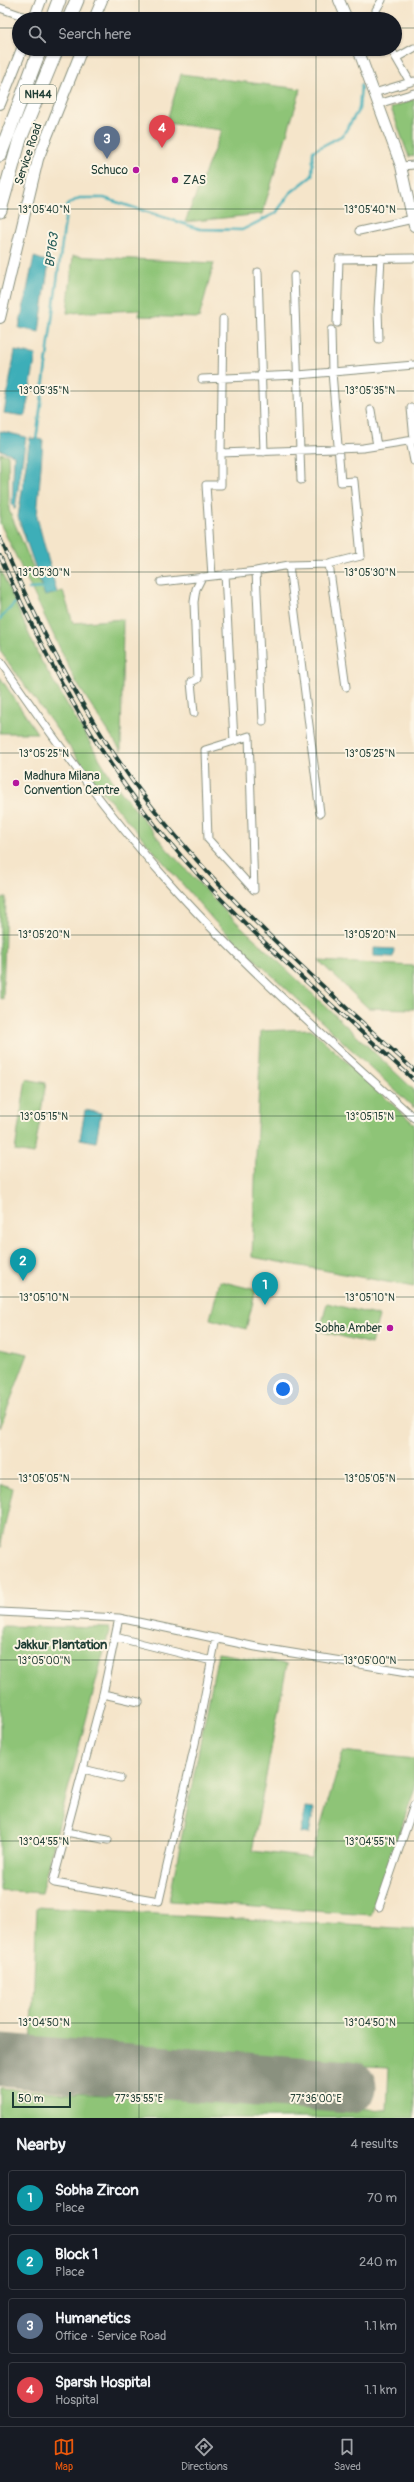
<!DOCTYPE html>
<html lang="en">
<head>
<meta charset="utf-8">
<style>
	:root { --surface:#171b24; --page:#242831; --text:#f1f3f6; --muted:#9ea1a6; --line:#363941; --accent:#ea580c }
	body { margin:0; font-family:Pangolin,sans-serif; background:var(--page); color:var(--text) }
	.scale { position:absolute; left:12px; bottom:10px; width:59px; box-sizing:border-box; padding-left:4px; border:2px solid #1f3d34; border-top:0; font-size:11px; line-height:14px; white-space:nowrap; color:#1f3d34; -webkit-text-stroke:3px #fcf5e5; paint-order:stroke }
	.you { position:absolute; left:283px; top:1389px; width:14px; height:14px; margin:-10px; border:3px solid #fff; border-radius:50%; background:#1a73e8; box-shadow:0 0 0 6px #1a73e833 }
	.badge { display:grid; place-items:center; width:26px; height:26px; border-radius:50%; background:var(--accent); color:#fff; font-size:13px; font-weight:700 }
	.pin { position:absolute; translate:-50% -33px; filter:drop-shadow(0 1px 2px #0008) }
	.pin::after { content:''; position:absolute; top:21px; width:14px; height:12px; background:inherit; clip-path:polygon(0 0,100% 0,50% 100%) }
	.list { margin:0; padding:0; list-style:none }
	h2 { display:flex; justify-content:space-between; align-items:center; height:52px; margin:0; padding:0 16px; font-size:17px }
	h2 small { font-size:13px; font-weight:400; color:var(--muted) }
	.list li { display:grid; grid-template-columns:26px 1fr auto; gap:12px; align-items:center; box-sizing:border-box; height:56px; margin:0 8px 8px; padding:0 8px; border:1px solid var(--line); border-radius:4px }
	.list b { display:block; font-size:15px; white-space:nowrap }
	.list p { margin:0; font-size:13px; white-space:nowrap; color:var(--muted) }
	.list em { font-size:13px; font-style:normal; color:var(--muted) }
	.icon { flex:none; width:22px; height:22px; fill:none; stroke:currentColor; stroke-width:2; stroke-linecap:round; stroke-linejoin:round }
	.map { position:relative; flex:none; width:414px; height:2118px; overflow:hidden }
	.search { position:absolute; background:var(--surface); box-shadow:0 1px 3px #0004; left:12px; right:12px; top:12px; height:44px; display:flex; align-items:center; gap:10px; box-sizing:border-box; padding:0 14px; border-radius:22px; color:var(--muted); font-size:15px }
	.sheet { height:308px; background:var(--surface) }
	nav { display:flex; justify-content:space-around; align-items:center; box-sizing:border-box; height:56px; border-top:1px solid var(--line); background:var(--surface); font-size:11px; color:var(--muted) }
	nav a { display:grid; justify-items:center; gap:2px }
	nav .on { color:var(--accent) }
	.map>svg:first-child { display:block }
	.green { fill:#8ec477; stroke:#568056 }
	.water { fill:#3daeb8; stroke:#2e7676 }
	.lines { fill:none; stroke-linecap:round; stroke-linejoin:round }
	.stream { stroke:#3daeb8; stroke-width:2.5 }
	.runway { stroke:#8a917f; stroke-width:53 }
	.street-casing { stroke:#8a917f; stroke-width:9 }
	.secondary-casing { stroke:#8a917f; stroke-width:12 }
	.highway-casing { stroke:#8a917f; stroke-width:15 }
	.street { stroke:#fff; stroke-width:7 }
	.secondary { stroke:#fff; stroke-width:10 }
	.highway { stroke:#fff; stroke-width:13 }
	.rail-casing { stroke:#1f3d34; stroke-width:4 }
	.rail { stroke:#fcf5e5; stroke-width:2.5; stroke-dasharray:8; stroke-linecap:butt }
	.ticks { fill:none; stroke:#1f3d34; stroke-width:1; stroke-opacity:0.45 }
	.poi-dot { fill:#b5179e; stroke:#fcf5e5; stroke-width:1.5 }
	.labels { text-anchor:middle; stroke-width:4; stroke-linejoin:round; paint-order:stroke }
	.shield { fill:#fcf5e5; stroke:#617469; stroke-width:1 }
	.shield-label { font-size:11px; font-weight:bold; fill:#1f3d34 }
	.street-label { font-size:12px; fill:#1f3d34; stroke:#fcf5e5 }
	.poi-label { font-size:12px; fill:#1f3d34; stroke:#fcf5e5; text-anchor:end }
	.water-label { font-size:13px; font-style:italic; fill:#285f5c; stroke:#fcf5e5 }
	.neighbourhood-label { font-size:13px; font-weight:bold; fill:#1f3d34; stroke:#fcf5e5 }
	.ticks-label { font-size:10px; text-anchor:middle; fill:#1f3d34; stroke:#fcf5e5; stroke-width:4; stroke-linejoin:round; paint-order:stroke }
</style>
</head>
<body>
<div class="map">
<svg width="414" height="2118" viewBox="0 0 414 2118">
	<rect width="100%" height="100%" fill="#fcf5e5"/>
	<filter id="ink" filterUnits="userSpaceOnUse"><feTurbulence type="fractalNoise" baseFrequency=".025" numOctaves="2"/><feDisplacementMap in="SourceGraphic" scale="8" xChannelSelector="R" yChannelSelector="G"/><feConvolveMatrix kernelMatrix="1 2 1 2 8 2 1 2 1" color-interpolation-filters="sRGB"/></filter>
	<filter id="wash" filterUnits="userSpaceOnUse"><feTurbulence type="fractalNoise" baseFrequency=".012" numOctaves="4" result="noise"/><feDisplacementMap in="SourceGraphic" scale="16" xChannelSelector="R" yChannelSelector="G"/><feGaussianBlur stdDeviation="0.9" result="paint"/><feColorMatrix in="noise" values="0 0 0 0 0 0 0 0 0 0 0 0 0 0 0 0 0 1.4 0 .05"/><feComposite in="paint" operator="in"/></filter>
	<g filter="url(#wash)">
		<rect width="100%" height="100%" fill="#f5e5ca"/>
		<path class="green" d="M181,74L301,89L262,214L185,222L222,130L166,123Z
			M414,99V156L409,157L391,108Z
			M73,256L214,263L199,318L139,316L140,310L67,313Z
			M0,453L8,455L9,510L45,596L63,591L73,623L123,619L121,751L76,682L0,523Z
			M0,569L40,659L114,783L167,849L227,913L414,1090V1108L216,923L100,789L0,651Z
			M0,677L37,733H0Z
			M0,898H6L3,999L0,998Z
			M319,961L414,966V1009L368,1008Z
			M311,1029L414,1124V1287L252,1257L261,1031Z
			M26,1079L46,1083L40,1117L21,1113Z
			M20,1117L40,1120L34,1154L15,1151Z
			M220,1281L256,1290L246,1329L210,1319Z
			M327,1303L379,1316L371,1344L320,1331Z
			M0,1348L28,1354L0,1428Z
			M0,1484L13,1488L0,1548Z
			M0,1626L110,1628L41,1893L0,1890Z
			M218,1653L287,1664L252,1851L311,1858L343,1751L414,1759V1791L371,1915L169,1901Z
			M37,1907L414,1929V2118H0V2089L387,2111L389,2067L31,2051Z"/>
		<path class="water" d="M34,257L49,262L39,332L19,328Z
			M15,351L36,355L25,416L4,413Z
			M0,431L26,437L15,509L12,504L14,455L0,450Z
			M30,438L43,440L37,517L57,593L45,596L18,517Z
			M374,948L394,949L393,957L374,956Z
			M85,1110L101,1113L96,1142L80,1139Z
			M306,1808L314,1809L309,1834L300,1833Z"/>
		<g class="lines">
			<path class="stream" d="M36,441L67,205L79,198H104L200,229L242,230L276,213L290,193L312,176L313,151L343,135L359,109L361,85
				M29,589L44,588
				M0,619L16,602"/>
			<path class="runway" d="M0,2060L350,2087"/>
		</g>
	</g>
	<g filter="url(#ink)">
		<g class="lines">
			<defs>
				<path id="street" d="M0,8L31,19
					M377,19L376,10L382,0
					M391,49L410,82
					M396,58L414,48
					M374,93L414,81
					M378,104L414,93
					M401,166L414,165
					M359,231L413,219
					M258,272L264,452
					M294,276L301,480
					M337,323L339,259L414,258
					M379,339L378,309L381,258
					M202,379L298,375L414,365
					M411,408L414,440
					M371,410L377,446
					M410,441L414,461
					M221,453L223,319
					M329,564L346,687
					M289,565L320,813
					M256,571L263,721
					M225,574L234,741L249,736L254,890L208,839L205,750L234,741
					M212,576L206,485H221V453L363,448L414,440
					M161,582L256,571L289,565L329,564L361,556L354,481L341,482L332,372L331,330
					M0,661C52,736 105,811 166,879C242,965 329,1041 414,1118
					M194,713L191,682L197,679L194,602L196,589L202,577
					M0,1612L119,1618L256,1647L414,1673
					M119,1618L103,1694L53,1882L55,1883L159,1901L197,1735L216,1638
					M115,1637L212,1661
					M103,1694L139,1702
					M83,1769L120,1778
					M66,1832L108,1840
					M379,1907L414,1805"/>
				<path id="secondary" d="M339,0L347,19
					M34,19L41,0
					M94,19L102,0
					M358,49L401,166L414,226
					M0,104L22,49
					M0,318L38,159L82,49"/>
				<path id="highway" d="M52,19L59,0
					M69,19L77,0
					M0,155L40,49
					M0,210L20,139L57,49"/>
			</defs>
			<use href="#street" class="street-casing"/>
			<use href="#secondary" class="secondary-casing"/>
			<use href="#highway" class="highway-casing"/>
			<use href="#street" class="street"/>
			<use href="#secondary" class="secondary"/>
			<use href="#highway" class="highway"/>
			<defs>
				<path id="rail" d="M0,538C40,630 87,723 149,803C226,902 322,985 414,1070
					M0,556C47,663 104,770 182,857C253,937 336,1008 414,1080"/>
			</defs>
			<use href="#rail" class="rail-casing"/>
			<use href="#rail" class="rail"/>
		</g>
	</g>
	<path class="ticks" d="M139,0V19M316,0V19M0,28H19M395,28H414M139,49V2118M316,49V2118M0,209H414M0,391H414M0,572H414M0,753H414M0,935H414M0,1116H414M0,1297H414M0,1479H414M0,1660H414M0,1841H414M0,2023H414"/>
	<g class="poi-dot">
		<circle cx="136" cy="170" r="4"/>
		<circle cx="175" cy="180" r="4"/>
		<circle cx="16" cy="783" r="4"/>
		<circle cx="390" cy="1328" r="4"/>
	</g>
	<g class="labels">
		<rect class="shield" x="20" y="85" width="36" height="18" rx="3"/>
		<g class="shield-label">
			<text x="38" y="98">NH44</text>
		</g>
		<g class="street-label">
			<text transform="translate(28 154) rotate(-72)" y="4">Service Road</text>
		</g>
		<g class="poi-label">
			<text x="128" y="174">Schuco</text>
			<text x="183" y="184" text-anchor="start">ZAS</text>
			<text x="24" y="780" text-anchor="start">Madhura Milana<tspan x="24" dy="14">Convention Centre</tspan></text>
			<text x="382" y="1332">Sobha Amber</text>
		</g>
		<g class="water-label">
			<text transform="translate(51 250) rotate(-83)" y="5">BP163</text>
		</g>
		<g class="neighbourhood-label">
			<text x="61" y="1649">Jakkur Plantation</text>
		</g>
	</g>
	<g class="ticks-label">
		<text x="44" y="213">13°05'40"N</text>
		<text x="370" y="213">13°05'40"N</text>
		<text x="44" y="394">13°05'35"N</text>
		<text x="370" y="394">13°05'35"N</text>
		<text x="44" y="576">13°05'30"N</text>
		<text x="370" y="576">13°05'30"N</text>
		<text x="44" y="757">13°05'25"N</text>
		<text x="370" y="757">13°05'25"N</text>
		<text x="44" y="938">13°05'20"N</text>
		<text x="370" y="938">13°05'20"N</text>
		<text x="44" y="1120">13°05'15"N</text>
		<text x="370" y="1120">13°05'15"N</text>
		<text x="44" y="1301">13°05'10"N</text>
		<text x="370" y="1301">13°05'10"N</text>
		<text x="44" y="1482">13°05'05"N</text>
		<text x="370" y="1482">13°05'05"N</text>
		<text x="44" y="1664">13°05'00"N</text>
		<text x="370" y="1664">13°05'00"N</text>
		<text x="44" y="1845">13°04'55"N</text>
		<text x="370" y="1845">13°04'55"N</text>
		<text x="44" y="2026">13°04'50"N</text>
		<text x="370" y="2026">13°04'50"N</text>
		<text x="139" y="2102">77°35'55"E</text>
		<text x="316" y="2102">77°36'00"E</text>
	</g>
</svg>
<div class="scale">50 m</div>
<div class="you"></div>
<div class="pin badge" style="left:265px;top:1305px;background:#0f9aa8">1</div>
<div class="pin badge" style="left:23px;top:1281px;background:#0f9aa8">2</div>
<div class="pin badge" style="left:107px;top:159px;background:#5c6f8a">3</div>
<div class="pin badge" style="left:162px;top:148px;background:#e0444e">4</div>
<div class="search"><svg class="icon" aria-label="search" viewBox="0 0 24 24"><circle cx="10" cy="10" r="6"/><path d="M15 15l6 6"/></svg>Search here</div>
</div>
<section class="sheet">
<h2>Nearby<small>4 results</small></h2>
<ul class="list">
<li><span class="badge" style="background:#0f9aa8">1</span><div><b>Sobha Zircon</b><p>Place</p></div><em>70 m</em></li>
<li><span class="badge" style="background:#0f9aa8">2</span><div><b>Block 1</b><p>Place</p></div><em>240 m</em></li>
<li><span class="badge" style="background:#5c6f8a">3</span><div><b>Humanetics</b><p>Office · Service Road</p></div><em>1.1 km</em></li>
<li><span class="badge" style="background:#e0444e">4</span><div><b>Sparsh Hospital</b><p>Hospital</p></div><em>1.1 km</em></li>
</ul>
</section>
<nav>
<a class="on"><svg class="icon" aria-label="map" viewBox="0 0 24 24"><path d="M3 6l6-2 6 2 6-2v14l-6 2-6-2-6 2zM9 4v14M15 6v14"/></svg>Map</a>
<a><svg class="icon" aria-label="directions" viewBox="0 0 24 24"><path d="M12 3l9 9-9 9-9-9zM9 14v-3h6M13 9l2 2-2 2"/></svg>Directions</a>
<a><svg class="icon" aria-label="saved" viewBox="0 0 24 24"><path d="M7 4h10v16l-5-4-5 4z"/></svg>Saved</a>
</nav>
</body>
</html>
